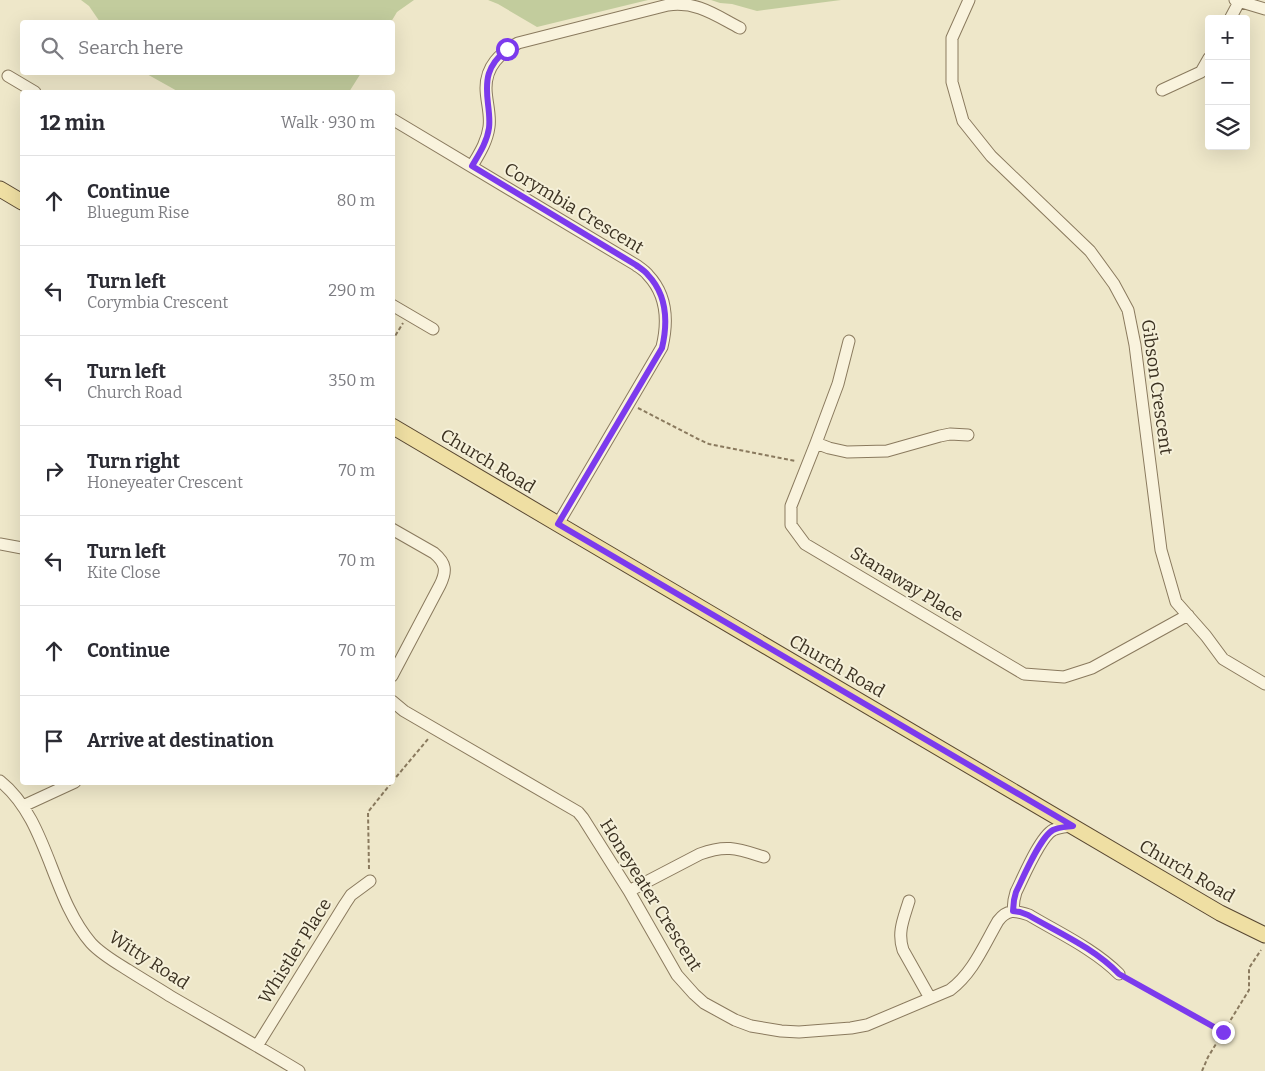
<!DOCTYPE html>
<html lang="en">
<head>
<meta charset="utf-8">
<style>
	:root { --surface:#fff; --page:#f2f2f3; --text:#2b2b33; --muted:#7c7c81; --line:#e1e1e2 }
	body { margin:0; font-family:Bitter,serif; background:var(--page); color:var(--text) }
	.controls { position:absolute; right:15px; top:15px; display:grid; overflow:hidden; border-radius:5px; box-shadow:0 5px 20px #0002 }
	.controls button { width:45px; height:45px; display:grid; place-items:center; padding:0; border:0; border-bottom:1px solid var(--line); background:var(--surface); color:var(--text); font:25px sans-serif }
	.stop { position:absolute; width:15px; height:15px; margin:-11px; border:4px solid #7c3aed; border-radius:50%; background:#fff }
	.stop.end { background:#7c3aed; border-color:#fff; box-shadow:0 1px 5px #0008 }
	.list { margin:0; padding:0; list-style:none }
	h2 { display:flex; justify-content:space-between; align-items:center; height:65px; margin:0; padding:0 20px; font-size:21px }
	h2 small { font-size:16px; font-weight:400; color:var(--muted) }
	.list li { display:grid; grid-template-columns:32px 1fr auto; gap:15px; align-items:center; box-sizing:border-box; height:90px; padding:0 20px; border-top:1px solid var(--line) }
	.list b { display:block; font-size:19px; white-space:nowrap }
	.list p { margin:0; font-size:16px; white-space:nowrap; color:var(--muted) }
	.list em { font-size:16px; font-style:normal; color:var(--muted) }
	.icon { flex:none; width:28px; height:28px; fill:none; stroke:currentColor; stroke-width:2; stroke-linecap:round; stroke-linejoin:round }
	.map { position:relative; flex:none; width:1265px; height:1071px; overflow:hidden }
	.search { position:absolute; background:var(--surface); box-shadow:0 5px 20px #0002; left:20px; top:20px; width:375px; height:55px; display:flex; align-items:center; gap:12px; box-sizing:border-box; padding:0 18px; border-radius:5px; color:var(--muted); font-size:19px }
	.panel { position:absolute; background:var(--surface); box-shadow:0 5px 20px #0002; left:20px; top:90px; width:375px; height:695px; border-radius:5px }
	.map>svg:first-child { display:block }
	.green { fill:#c2cc9d }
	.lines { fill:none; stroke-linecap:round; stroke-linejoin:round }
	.minor-casing { stroke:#8a7a5e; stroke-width:13 }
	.major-casing { stroke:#594832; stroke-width:17 }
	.path { stroke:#8a7a5e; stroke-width:2; stroke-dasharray:4 2.5; stroke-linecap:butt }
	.minor { stroke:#f9f3dd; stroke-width:11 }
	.major { stroke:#efdfa3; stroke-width:15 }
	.route { stroke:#7c3aed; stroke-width:6 }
	.labels { text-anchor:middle; stroke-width:4; stroke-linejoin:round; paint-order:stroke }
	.street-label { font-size:18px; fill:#3b3121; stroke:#f5f0d9 }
</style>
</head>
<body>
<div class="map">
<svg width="1265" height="1071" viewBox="0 0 1265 1071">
	<rect width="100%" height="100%" fill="#eee7c9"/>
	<path class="green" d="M81,0H414L397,12L391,22H100L89,6Z
		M488,0H648L537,27L498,4Z
		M711,0H841L757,11L732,4L720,3Z
		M145,73H361L349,92H179Z"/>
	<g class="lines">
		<defs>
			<path id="minor" d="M969,0L952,38V82L963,121L991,156L1090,251L1114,284L1128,310L1135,345L1161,550L1176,602L1206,636L1223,659L1265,684
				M1235,0L1265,9
				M1230,19L1239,2
				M8,76L35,92
				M1162,90L1201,72L1209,58
				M392,119L636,265C640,268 645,271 648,275C667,295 668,322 662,347L558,524
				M472,166C479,154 487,142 489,127C491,114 486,101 486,88C486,66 500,53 518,43L668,5C697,1 715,15 740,28
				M392,305L433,329
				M849,341L838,384L816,443L791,506V525L805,544L1024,674L1064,677L1092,668L1188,615
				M816,443L829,448L847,452L887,451L940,436L950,434L968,435
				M392,529L434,553C446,563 447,571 440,585L392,676
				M0,544L22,548
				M392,701L404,711L578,812L583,818L629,891L677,975L694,994L704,1003L735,1020L751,1026L781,1031L799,1032L851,1028L867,1025L950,990C973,973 984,945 998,921C1007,909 1015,910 1029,915C1059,933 1094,949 1119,974
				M0,781C48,819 51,897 91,943C101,954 115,962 128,970C142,979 156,987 170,996C213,1021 256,1045 299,1071
				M23,806L75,782
				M629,891L700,854C727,844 738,849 764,857
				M909,901C904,918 897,932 903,950L930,998
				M1013,911L1014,900L1016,892C1023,878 1040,837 1053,830C1059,827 1066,827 1073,826
				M257,1046L345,904L351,895L370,881"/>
			<path id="major" d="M0,189L22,202
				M392,426L558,524L1220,913L1265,935"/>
		</defs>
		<use href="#minor" class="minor-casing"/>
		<use href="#major" class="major-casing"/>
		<path class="path" d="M392,341L403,323
			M638,408L698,439L709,444L796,461
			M392,782L428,739
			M369,869L368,812L392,782
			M1129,979L1223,1032
			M1202,1071L1208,1057L1249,990V968L1261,950"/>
		<use href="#minor" class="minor"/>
		<use href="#major" class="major"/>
	</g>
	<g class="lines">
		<path class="route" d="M507,49C487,66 485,79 488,104C489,112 490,120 489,128C487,142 479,154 472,166L636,265C640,268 645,271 648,275C667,295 668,322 662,348L558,524L1073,826C1066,827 1059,827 1053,830C1040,837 1023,878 1016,892L1014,900L1013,911L1020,912L1028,915C1059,933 1094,948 1119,974L1223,1032"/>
	</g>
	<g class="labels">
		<g class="street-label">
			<text transform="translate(574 208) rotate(31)" y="6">Corymbia Crescent</text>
			<text transform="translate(1157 387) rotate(82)" y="6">Gibson Crescent</text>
			<text transform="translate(488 461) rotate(31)" y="6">Church Road</text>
			<text transform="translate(907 584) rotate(31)" y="6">Stanaway Place</text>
			<text transform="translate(837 666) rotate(30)" y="6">Church Road</text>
			<text transform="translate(1187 871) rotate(30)" y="6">Church Road</text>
			<text transform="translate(651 895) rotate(58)" y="6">Honeyeater Crescent</text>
			<text transform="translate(295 951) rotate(-58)" y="6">Whistler Place</text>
			<text transform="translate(149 960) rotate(33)" y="6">Witty Road</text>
		</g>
	</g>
</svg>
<div class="controls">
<button>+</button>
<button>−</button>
<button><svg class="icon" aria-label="layers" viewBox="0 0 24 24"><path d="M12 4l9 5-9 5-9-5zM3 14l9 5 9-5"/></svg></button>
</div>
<div class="stop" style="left:507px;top:49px"></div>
<div class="stop end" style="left:1223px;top:1032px"></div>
<div class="search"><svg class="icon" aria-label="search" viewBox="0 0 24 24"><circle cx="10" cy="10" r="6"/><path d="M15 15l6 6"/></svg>Search here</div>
<section class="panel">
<h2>12 min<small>Walk · 930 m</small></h2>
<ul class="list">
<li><svg class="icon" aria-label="ahead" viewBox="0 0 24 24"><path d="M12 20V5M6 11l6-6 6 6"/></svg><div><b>Continue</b><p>Bluegum Rise</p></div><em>80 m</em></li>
<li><svg class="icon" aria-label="left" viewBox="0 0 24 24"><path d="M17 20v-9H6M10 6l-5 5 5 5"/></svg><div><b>Turn left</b><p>Corymbia Crescent</p></div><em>290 m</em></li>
<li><svg class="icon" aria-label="left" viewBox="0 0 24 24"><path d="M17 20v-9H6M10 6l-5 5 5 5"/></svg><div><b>Turn left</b><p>Church Road</p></div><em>350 m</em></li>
<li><svg class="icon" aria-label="right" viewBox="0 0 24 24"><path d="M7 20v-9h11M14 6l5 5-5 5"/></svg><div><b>Turn right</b><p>Honeyeater Crescent</p></div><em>70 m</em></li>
<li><svg class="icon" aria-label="left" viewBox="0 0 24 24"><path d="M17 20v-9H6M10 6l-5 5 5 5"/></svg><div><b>Turn left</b><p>Kite Close</p></div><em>70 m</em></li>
<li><svg class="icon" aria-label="ahead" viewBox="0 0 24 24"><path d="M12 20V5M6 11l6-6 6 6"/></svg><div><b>Continue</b></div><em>70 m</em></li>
<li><svg class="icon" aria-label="arrive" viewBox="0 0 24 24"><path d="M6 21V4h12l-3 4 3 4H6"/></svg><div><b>Arrive at destination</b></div></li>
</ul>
</section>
</div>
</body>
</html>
